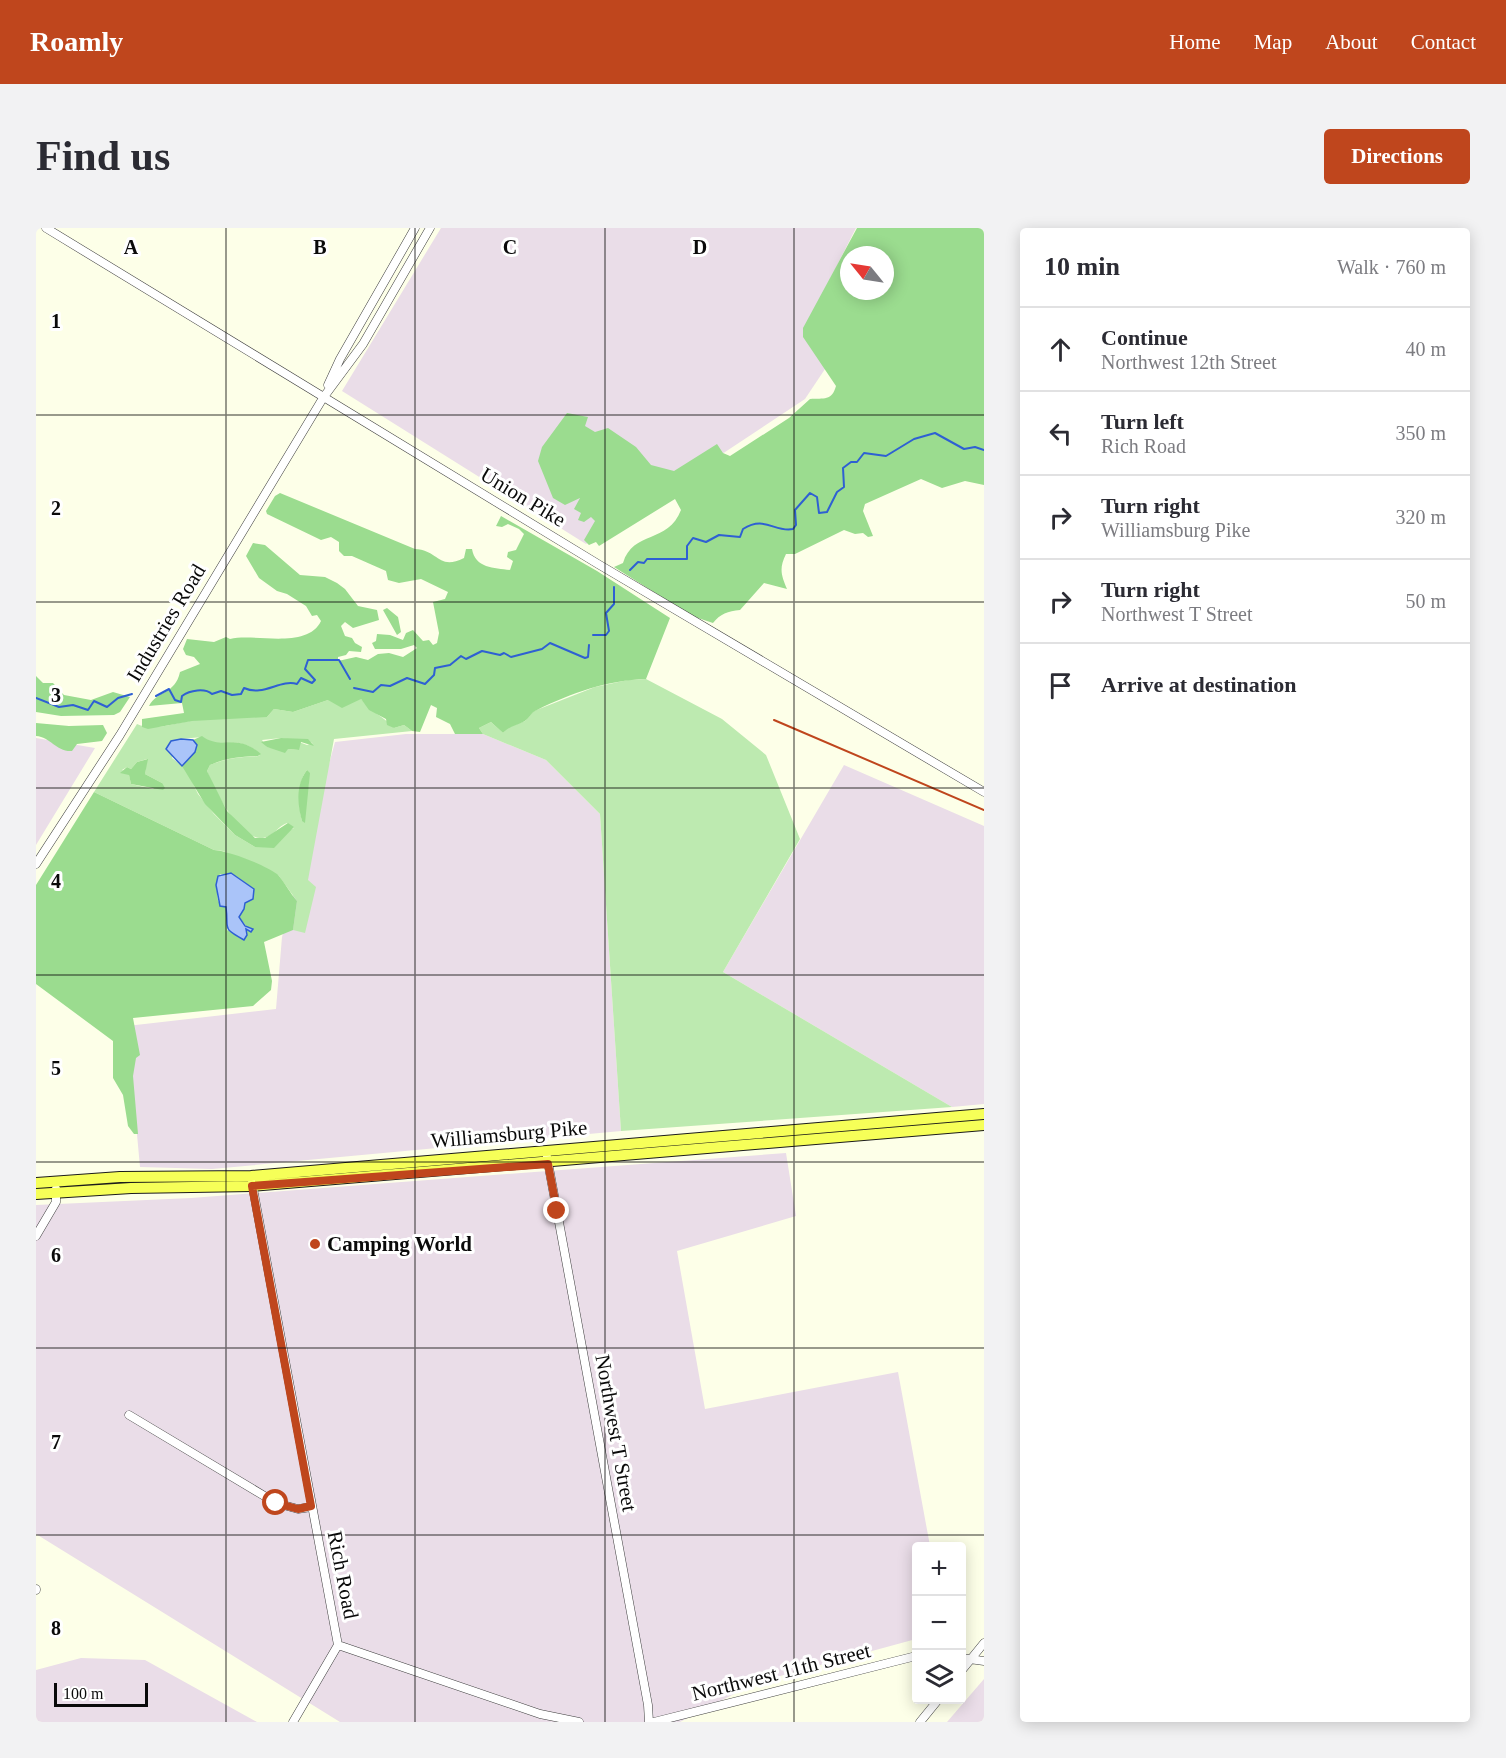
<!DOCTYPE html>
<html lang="en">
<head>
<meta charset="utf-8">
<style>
	:root { --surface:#fff; --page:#f2f2f3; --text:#2b2b33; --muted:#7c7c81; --line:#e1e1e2; --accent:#bf461d }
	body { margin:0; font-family:Georgia,serif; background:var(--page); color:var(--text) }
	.controls { position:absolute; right:18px; bottom:18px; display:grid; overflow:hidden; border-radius:6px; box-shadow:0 3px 15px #0003 }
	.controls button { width:54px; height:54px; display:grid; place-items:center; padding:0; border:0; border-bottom:2px solid var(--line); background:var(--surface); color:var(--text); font:30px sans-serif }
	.compass { position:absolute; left:804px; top:18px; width:54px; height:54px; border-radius:50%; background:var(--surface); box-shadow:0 3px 15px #0003; rotate:300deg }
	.scale { position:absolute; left:18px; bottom:15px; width:94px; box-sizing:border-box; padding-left:6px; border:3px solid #0a0a0a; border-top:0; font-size:16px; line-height:21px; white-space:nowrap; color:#0a0a0a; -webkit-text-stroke:4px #fff; paint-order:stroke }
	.stop { position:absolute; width:18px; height:18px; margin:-14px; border:4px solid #bf461d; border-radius:50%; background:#fff }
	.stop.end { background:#bf461d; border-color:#fff; box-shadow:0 2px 6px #0008 }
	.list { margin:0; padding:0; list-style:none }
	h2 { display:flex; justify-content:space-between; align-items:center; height:78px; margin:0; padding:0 24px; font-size:26px }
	h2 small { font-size:20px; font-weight:400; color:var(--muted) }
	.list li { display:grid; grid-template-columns:39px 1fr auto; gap:18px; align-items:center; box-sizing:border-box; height:84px; padding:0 24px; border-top:2px solid var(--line) }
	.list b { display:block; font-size:22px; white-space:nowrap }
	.list p { margin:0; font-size:20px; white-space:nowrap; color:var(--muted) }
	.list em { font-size:20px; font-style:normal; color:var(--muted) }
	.icon { flex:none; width:33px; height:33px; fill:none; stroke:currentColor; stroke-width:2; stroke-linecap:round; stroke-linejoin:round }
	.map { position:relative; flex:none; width:948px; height:1494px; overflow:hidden; border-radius:6px }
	header { display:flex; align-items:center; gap:36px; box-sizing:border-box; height:84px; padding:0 30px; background:var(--accent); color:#fff }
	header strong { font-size:28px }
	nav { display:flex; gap:33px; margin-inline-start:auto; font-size:21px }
	.intro { display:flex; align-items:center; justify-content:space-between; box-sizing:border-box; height:144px; padding:0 36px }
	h1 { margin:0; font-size:42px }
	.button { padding:15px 27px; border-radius:6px; background:var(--accent); color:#fff; font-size:21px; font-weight:700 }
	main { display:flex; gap:36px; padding:0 36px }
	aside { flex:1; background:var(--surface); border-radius:6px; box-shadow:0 3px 15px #0003 }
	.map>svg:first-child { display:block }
	.industrial { fill:#eadde8 }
	.green { fill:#bdeab0; fill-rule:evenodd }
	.forest { fill:#9bdc8f; fill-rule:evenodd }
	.water { fill:#aac4f9; stroke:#2e60d3; stroke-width:1.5 }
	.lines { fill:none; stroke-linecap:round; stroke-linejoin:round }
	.stream { stroke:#2e60d3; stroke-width:2 }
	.minor-casing { stroke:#3d3d3d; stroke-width:9 }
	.major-casing { stroke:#1b1b1b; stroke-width:12 }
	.minor { stroke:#fff; stroke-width:8 }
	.major { stroke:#f6ff58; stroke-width:10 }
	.rail { stroke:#bf461d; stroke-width:2 }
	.route { stroke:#bf461d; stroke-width:8 }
	.grid { fill:none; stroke:#0a0a0a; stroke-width:1.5; stroke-opacity:0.55 }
	.poi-dot { fill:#bf461d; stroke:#fff; stroke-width:2 }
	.labels { text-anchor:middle; stroke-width:6; stroke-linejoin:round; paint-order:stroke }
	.street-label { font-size:21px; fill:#0a0a0a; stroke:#fff }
	.poi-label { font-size:21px; font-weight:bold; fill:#0a0a0a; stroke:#fff; text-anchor:start }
	.grid-label { font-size:20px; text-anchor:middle; font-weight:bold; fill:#0a0a0a; stroke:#fff; stroke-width:6; stroke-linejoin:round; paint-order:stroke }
</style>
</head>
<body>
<header>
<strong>Roamly</strong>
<nav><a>Home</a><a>Map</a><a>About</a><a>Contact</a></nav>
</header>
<div class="intro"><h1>Find us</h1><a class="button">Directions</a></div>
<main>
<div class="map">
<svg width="948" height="1494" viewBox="0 0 948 1494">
	<rect width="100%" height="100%" fill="#fdffe8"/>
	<path class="industrial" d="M405,0H820L767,104L791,138L769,171L550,316L306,163Z
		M370,506H447L510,532L564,586L585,903L176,941L104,939L91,798L240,781L246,709L299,514Z
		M0,510L59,520L0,617Z
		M808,537L948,598V876L916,879L687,744Z
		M750,925L760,988L641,1023L669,1181L862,1144L894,1318H880V1411L719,1455L644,1494H304L0,1306V977L155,970Z
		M45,1430L109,1432L221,1494H0V1442Z
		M948,1451V1494H911Z"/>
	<path class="green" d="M610,451L686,491L730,527L764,611L687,744L916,879L585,903L564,586L510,532L447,506L443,500L455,494L467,505L471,500L489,493L498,483L559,459L592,452Z
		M325,471C335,484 347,488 358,500L368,497L376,503L298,511L272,652L280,659L269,705L257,702L261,673L243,648L187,623L178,622L58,564L101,496C118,504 141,494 160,492C184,490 207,488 231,489L238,481L257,484L292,472ZM166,509C186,523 199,504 224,526L223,528C205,529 190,530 174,537L171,543C178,562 204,613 227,610C238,608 242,598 251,595L258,600L219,619L199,607L178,586L162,566L150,541L136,530L145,511ZM245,510L277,515L271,517L263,514V522L231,519L226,512ZM111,531L109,546L126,555L117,561L95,556L93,546L86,542L91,539L95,541L101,534ZM271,542L273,554L266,593C262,578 261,554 271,542Z"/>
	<path class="forest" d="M821,0H948V257L929,253L906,260L885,251L829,276L827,283L837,308L832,309L827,305L819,306L808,302L759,326H750C743,340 745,347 751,361L728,355L704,382C692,383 684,386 677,395L656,388L578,339L587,335C597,302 632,316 645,282L639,271L563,318L560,314L553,317L548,312L559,293L555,289L548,294L542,292L545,285L538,281L544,270L529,277L517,270L502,233L506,219L531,185L552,189L549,198L559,204L572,200L600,219L615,237L638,243L681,216L687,225L694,228L753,190L774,171C788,170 796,173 800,158L767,109V100ZM813,27H849V63H813Z
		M244,265L379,321C403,322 402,343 428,330L430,321H436C439,340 458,340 474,342L477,333L471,329L472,324L480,322L488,306L483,301L472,296L466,299L460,298L465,288L561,343L634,390L610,451C572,452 535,465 501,482C495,484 493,491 487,494C480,498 473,498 467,505L455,494L443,500L447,506H419L414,496L400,489L401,480L395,477L384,504L376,503L368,497L358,500L351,497L350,491L333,482L325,471L306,480L292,472L257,484L238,481L231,489L156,493L112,501L106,499V491L148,485L146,475L113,478C121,462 139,467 144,444L164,436L158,429L150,427L147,421L151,411L178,414L190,409L194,411C219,405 271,422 285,393L281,387L276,388L270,378L251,366L241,363L223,350L210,328L217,315L229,317L264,347L289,349L301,355L309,361L322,378L341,382L343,392L317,400L309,394L305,398L309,408L316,410L319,415L326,419L325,424L313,423L310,427L302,429V433L320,429L332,432L342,426L353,425L367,429L381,420L378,417L365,421H339L336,415L340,413L341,406L354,407L367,412L370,405L377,402L387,413L393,412L397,417L401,415L403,405L397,374L409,371L412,364L385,351L363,355L352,352L350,343L316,328H308L303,323V314L295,309L285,312L231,286L230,283L239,268Z
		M351,380L362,389L365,404L361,407L347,382Z
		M0,448L7,455H17L28,467L55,472L77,464L94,469L84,484L78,487L25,488L0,484Z
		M0,495L33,498L67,497L71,505L66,513L41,516L36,523C20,524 15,509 0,508Z
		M166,508C186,523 199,504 225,526L222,528C205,529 190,530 174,537L171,543L191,583L219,610H229L252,595L258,599L238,620L219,619L199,607L169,576L146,538L159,524L161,517L157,512Z
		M245,510L272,511L278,518L265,514L263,522L252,521L249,525L231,519L225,514Z
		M112,531L109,546L126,555L129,560L127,562L95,556L93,547L84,545L91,539L95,541L101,534Z
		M271,542L274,545L269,595L266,593C261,576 260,556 271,542Z
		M58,564L178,622C193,623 229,637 241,646C248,653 254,665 261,673L257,702L228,714L236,753L235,762L217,778L97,790L104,827L100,830L97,848L102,906H98L92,898L87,867L77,850V813L0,756V657ZM184,646L200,648L218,661L217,671L208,675L203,689L215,704L210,702L207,711L191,702L190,679L182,673L180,655Z"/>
	<path class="water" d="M145,511L157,512L161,517L159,524L146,538L130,521L135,513Z
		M195,645L218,661L217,671L209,675L208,681L203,689L209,698L217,701L215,704L210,701L211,707L208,712C185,699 193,703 190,679L184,678L180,657L182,648Z"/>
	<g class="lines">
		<path class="stream" d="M594,342L602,334L608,335L611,331H651V318L657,310L670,314L683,307L704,309L707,301C729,287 739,305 757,301L760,297L759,282L774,265L781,269L783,285L791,284L801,264L808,259L807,240L815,234H821L828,225L850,228L878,211L899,205L928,221L939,219L948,222
			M557,407H570L573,403L570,385L578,376V359
			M318,460L337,464L345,457L354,458L371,450L389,456L398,447L399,440L414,437L425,428L430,431L446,423L464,427L468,425L475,429L506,421L514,415L549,430L552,429L553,417
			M120,468L133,461L139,472L145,474L146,468C154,462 169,460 176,466L185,463L196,467L205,466L208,460C227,469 244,451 261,456L265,450L276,455L279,452L269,441L272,432H303L314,451
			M0,470L23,479L37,477L52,482L58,473L71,479L82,470L96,466"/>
		<defs>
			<path id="minor" d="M10,0L562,336L948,564
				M292,157L304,131L379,0
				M0,636L84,507L287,170L327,116L394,0
				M511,929L612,1477L613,1494
				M216,955L302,1417L257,1494
				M0,1008L20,974V961
				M93,1187L240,1275L262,1281L275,1279
				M0,1361V1362
				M302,1417L504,1486L543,1494
				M926,1430L948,1433
				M926,1442L948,1415
				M618,1494L880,1428
				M884,1494L902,1472"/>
			<path id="major" d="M0,955L84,949L215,948L948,886
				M0,966L95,960L216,958L948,897"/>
		</defs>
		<use href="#minor" class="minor-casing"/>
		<use href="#major" class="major-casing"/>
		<use href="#minor" class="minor"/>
		<use href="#major" class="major"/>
		<path class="rail" d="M738,492L948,582"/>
	</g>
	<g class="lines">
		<path class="route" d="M240,1275L262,1281L275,1278L216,958L512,936L521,983"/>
	</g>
	<path class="grid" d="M190,0V1494M379,0V1494M569,0V1494M758,0V1494M0,187H948M0,374H948M0,560H948M0,747H948M0,934H948M0,1120H948M0,1307H948"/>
	<circle class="poi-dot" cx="279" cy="1016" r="6"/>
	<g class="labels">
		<g class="street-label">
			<text transform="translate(487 269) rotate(31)" y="7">Union Pike</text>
			<text transform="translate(130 395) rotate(-59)" y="7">Industries Road</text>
			<text transform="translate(473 906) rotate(-5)" y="7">Williamsburg Pike</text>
			<text transform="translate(580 1205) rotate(80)" y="7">Northwest T Street</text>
			<text transform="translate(307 1347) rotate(79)" y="7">Rich Road</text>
			<text transform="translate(745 1444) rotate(-14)" y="7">Northwest 11th Street</text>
		</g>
		<g class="poi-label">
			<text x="291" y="1023">Camping World</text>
		</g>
	</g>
	<g class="grid-label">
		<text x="95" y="26">A</text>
		<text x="284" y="26">B</text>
		<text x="474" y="26">C</text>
		<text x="664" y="26">D</text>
		<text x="20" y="100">1</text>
		<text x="20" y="287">2</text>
		<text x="20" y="474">3</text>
		<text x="20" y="660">4</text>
		<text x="20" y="847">5</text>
		<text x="20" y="1034">6</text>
		<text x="20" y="1221">7</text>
		<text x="20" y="1407">8</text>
	</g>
</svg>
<div class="controls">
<button>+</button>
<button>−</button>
<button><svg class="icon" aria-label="layers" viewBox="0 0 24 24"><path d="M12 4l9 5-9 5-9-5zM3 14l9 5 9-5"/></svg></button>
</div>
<svg class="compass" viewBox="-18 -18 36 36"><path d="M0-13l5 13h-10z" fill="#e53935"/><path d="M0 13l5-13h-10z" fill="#7c7c81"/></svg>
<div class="scale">100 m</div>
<div class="stop" style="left:240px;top:1275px"></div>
<div class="stop end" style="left:521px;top:983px"></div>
</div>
<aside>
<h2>10 min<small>Walk · 760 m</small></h2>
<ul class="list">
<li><svg class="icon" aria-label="ahead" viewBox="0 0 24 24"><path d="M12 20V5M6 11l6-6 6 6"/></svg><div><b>Continue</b><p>Northwest 12th Street</p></div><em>40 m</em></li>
<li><svg class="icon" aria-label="left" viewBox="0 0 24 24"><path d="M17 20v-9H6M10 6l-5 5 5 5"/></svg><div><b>Turn left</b><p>Rich Road</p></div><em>350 m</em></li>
<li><svg class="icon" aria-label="right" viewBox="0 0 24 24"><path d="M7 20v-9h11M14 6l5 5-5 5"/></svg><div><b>Turn right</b><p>Williamsburg Pike</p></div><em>320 m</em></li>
<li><svg class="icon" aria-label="right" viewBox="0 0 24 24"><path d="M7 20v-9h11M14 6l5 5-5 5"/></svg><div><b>Turn right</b><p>Northwest T Street</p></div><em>50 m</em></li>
<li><svg class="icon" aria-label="arrive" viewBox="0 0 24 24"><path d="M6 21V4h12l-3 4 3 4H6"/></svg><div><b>Arrive at destination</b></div></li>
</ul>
</aside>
</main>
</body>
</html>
